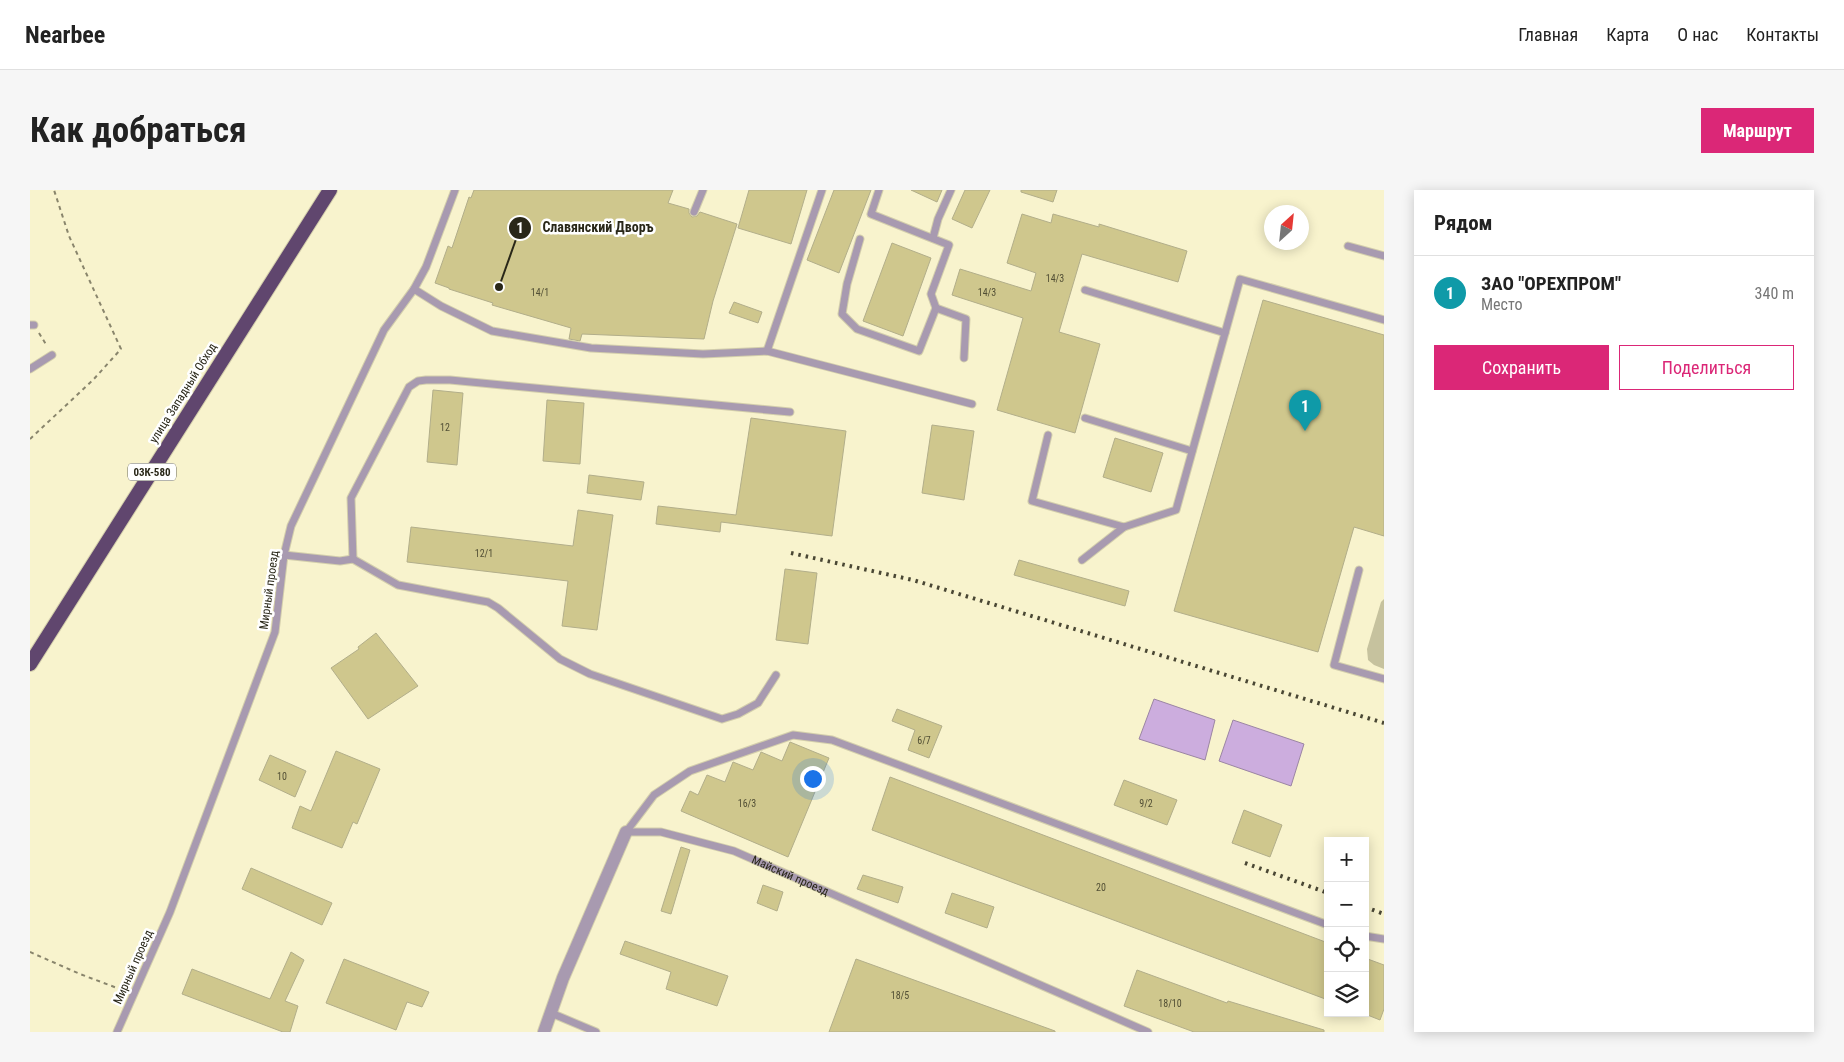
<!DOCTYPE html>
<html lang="ru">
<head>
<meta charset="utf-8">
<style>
	:root { --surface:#fff; --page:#f6f6f6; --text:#222; --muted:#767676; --line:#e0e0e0; --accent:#db2777 }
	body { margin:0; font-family:"Roboto Condensed",sans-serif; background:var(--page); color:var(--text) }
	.controls { position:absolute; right:15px; bottom:15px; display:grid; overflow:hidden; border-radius:0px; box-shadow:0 2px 12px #0003 }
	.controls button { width:45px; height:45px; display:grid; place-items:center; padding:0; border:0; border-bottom:1px solid var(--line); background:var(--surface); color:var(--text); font:25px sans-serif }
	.compass { position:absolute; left:1234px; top:15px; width:45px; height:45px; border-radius:50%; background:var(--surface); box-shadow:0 2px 12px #0003; rotate:27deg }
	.you { position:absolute; left:782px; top:588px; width:18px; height:18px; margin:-12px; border:4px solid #fff; border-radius:50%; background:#1a73e8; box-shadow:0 0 0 8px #1a73e833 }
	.badge { display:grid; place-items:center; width:32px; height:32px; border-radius:50%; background:var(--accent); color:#fff; font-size:16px; font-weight:700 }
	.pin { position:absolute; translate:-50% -41px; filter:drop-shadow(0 1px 2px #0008) }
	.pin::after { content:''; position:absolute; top:26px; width:18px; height:15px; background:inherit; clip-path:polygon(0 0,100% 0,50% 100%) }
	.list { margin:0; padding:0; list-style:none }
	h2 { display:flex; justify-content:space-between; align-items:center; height:65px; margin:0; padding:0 20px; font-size:21px }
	h2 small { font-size:16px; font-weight:400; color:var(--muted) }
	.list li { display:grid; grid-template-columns:32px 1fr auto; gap:15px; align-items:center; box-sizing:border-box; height:75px; padding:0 20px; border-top:1px solid var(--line) }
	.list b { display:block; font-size:19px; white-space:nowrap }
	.list p { margin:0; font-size:16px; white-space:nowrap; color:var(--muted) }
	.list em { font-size:16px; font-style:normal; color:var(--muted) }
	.actions { display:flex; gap:10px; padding:15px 20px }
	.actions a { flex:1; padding:11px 0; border:1px solid var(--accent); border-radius:0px; text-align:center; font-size:18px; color:var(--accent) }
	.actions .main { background:var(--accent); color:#fff }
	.icon { flex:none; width:28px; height:28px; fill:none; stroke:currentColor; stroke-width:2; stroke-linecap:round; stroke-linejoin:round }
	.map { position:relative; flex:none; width:1354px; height:842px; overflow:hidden; border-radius:0px }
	header { display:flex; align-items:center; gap:30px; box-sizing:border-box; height:70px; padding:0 25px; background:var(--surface); border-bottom:1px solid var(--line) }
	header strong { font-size:24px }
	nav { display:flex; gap:28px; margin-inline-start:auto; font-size:18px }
	.intro { display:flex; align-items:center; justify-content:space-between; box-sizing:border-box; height:120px; padding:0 30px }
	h1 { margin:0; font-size:35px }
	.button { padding:12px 22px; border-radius:0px; background:var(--accent); color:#fff; font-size:18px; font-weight:700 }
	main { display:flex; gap:30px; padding:0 30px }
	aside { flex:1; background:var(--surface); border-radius:0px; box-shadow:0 2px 12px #0003 }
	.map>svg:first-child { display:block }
	.green { fill:#c6c29e }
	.water { fill:#ccadde; stroke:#9b85a3 }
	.building { fill:#cfc78d; stroke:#b2ae8a }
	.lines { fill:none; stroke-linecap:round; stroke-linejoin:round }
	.service-casing { stroke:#d3ceac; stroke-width:9 }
	.minor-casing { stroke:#d3ceac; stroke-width:14 }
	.trunk-casing { stroke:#d3ceac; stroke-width:16 }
	.path { stroke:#89856c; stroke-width:2; stroke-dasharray:4 4; stroke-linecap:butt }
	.service { stroke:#a89ab0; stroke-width:7 }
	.minor { stroke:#a89ab0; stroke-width:12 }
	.trunk { stroke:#60466e; stroke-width:14 }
	.rail { stroke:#4a4734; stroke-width:4; stroke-dasharray:2.5 5; stroke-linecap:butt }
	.labels { text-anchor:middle; stroke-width:5; stroke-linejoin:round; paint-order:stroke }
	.number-label { font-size:10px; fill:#524f35 }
	.shield { fill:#fff; stroke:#69685d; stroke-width:1 }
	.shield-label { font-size:11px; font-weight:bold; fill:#292718 }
	.street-label { font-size:12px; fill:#292718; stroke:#fff }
	.leader { fill:none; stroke:#292718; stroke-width:2 }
	.callout-dot { fill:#292718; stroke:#fff; stroke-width:2 }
	.mark-label { font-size:15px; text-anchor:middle; font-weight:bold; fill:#fff }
	.callout-label { font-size:14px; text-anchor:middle; font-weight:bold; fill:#292718; stroke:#fff; stroke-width:5; stroke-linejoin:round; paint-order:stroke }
</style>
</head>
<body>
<header>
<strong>Nearbee</strong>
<nav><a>Главная</a><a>Карта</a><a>О нас</a><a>Контакты</a></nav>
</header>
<div class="intro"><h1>Как добраться</h1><a class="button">Маршрут</a></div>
<main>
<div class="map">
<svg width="1354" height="842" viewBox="0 0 1354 842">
	<rect width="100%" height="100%" fill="#f8f3cd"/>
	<path class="green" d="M1354,409V479L1344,475L1338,470L1337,459L1351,412Z"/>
	<path class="water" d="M1124,509L1185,530L1175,570L1109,549Z
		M1203,530L1274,554L1261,596L1189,571Z"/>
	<path class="building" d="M444,0H643L638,13L659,19V23L662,27L667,26L670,22L707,34L683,111L674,149L552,144L550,151L539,149L541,138L462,115L463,113L419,99V98L405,93L418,56L422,58L439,7L441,8Z
		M719,0H777L761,54L708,38Z
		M804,0H841L809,83L777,70Z
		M881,0H912L907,12Z
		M935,0H960L942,38L922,29Z
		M991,0H1027L1023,12L991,2Z
		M992,24L1021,33L1023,24L1069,37V34L1157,61L1148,92L1052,64L1029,142L1070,154L1045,243L967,220L993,128L922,105L930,79L1001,101L1006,83L977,73Z
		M862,53L901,68L873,146L833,131Z
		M1233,110L1354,145V346L1324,337L1288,462L1144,421Z
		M704,112L732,122L728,133L699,123Z
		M403,200L433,203L427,275L397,272Z
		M517,210L554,213L550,274L513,271Z
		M721,228L816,241L802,346L691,332L690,342L626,334L628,316L706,325Z
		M902,235L944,241L934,310L892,303Z
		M1085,248L1133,263L1121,302L1073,287Z
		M559,285L614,292L611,310L557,303Z
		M548,320L583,325L567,440L532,436L538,391L377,372L381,337L543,356Z
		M989,370L1099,401L1095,416L984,385Z
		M755,379L787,383L778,454L746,450Z
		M346,443L388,496L338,529L301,478L329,459L328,457Z
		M867,519L912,536L899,568L878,560L885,540L862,531Z
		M760,552L799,568L758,667L651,621L660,601L668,605L677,585L695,592L703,572L723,580L731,562L752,571Z
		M306,561L350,579L327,634L323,632L312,658L262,638L270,616L281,621Z
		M240,565L276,581L265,607L229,590Z
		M860,587L1298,753V810L842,640Z
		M1094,590L1147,610L1137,635L1084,615Z
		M1214,620L1252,635L1240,667L1202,653Z
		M651,657L660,660L641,724L631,721Z
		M221,678L302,713L292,735L212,699Z
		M833,685L873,697L868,713L827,699Z
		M733,695L753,702L747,721L727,713Z
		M922,703L964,717L957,738L915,723Z
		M595,751L698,786L687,816L636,799L641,782L590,764Z
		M261,762L274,770L255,811L268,816L260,842H253L152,804L162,779L240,809Z
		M1335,768L1354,775V819L1350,830L1335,824Z
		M314,769L399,802L392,817L377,812L366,840L296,813Z
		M826,769L1025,841V842H799Z
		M1107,780L1197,813L1198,811L1294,840V842H1164L1094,816Z"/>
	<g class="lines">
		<defs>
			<g id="service">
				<path d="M664,22L673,0"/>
				<path d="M903,48L908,29L921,0"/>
				<path d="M830,49L817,94L812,124L827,139L889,161L906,118L901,104L919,55L841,24L849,0"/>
				<path d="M1318,56L1354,66"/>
				<path d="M384,99L411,116L462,141L561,158L673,164L737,161L942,214"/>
				<path d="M1055,100L1195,143"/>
				<path d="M906,118L936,129L934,168"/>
				<path d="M0,135H4"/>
				<path d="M737,161L792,0"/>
				<path d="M0,179L22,165"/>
				<path d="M1055,228L1162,261"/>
				<path d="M1018,245L1002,311L1094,337L1146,320L1210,89L1354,130"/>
				<path d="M254,365L310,371L323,369L368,395L458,412L468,418L530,469L560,484L692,529L708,524L728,513L746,485"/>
				<path d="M323,369L321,308L379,197L388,191L396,190H420L760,222"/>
				<path d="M1052,370L1094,337"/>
				<path d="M1329,380L1304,475L1354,489"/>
				<path d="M596,642L624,605L660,581L763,545L802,550L1298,735"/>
				<path id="s1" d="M596,642H631L704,661L1118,842"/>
				<path d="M1335,746L1354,749"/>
				<path d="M521,823L566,842"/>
				<path d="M87,842L140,722L245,442L254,365L261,336L354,140L384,99L396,77L425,0"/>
			</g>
			<path id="minor" d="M514,842L533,788L596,642"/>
			<path id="trunk" d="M0,474L300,0"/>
		</defs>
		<use href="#service" class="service-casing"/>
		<use href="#minor" class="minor-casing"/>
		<use href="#trunk" class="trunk-casing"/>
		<path class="path" d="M9,143L17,156
			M0,249L63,190L91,159L39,46L24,0
			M0,762L50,784L95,801"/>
		<use href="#service" class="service"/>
		<use href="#minor" class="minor"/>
		<use href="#trunk" class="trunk"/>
		<path class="rail" d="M761,363L883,390L1354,533
			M1215,673L1298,703
			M1335,717L1354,724"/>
	</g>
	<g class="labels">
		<g class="number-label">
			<text x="1025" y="92">14/3</text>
			<text x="510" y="106">14/1</text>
			<text x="957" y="106">14/3</text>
			<text x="415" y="241">12</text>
			<text x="454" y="367">12/1</text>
			<text x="894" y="554">6/7</text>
			<text x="252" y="590">10</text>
			<text x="717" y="617">16/3</text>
			<text x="1116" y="617">9/2</text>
			<text x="1071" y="701">20</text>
			<text x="870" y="809">18/5</text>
			<text x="1140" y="817">18/10</text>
		</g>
		<rect class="shield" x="98" y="273.5" width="48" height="17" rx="4"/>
		<g class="shield-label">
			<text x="122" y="286">03К-580</text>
		</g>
		<g class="street-label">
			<text transform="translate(153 203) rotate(-58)" y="4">улица Западный Обход</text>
			<text transform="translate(239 400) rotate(-82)" y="4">Мирный проезд</text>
			<text dy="4" stroke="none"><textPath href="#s1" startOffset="172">Майский проезд</textPath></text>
			<text transform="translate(103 777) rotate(-66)" y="4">Мирный проезд</text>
		</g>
	</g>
	<path class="leader" d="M469 97L490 38"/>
	<g class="callout-dot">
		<circle cx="469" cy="97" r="5"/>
		<circle cx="490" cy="38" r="12"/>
	</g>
	<g class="mark-label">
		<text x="490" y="43">1</text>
	</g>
	<g class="callout-label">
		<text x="568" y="42">Cлавянский Дворъ</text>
	</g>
</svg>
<div class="controls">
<button>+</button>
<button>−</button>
<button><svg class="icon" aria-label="locate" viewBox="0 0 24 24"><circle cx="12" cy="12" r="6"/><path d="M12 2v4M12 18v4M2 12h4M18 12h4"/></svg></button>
<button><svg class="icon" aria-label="layers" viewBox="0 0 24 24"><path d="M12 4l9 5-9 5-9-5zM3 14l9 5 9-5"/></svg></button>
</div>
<svg class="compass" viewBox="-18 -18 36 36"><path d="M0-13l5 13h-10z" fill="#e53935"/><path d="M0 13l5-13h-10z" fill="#767676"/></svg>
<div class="you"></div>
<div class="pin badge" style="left:1275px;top:241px;background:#0f9aa8">1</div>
</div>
<aside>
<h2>Рядом<small></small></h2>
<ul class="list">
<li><span class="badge" style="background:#0f9aa8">1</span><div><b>ЗАО &quot;ОРЕХПРОМ&quot;</b><p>Место</p></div><em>340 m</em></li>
</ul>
<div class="actions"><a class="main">Сохранить</a><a>Поделиться</a></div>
</aside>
</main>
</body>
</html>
